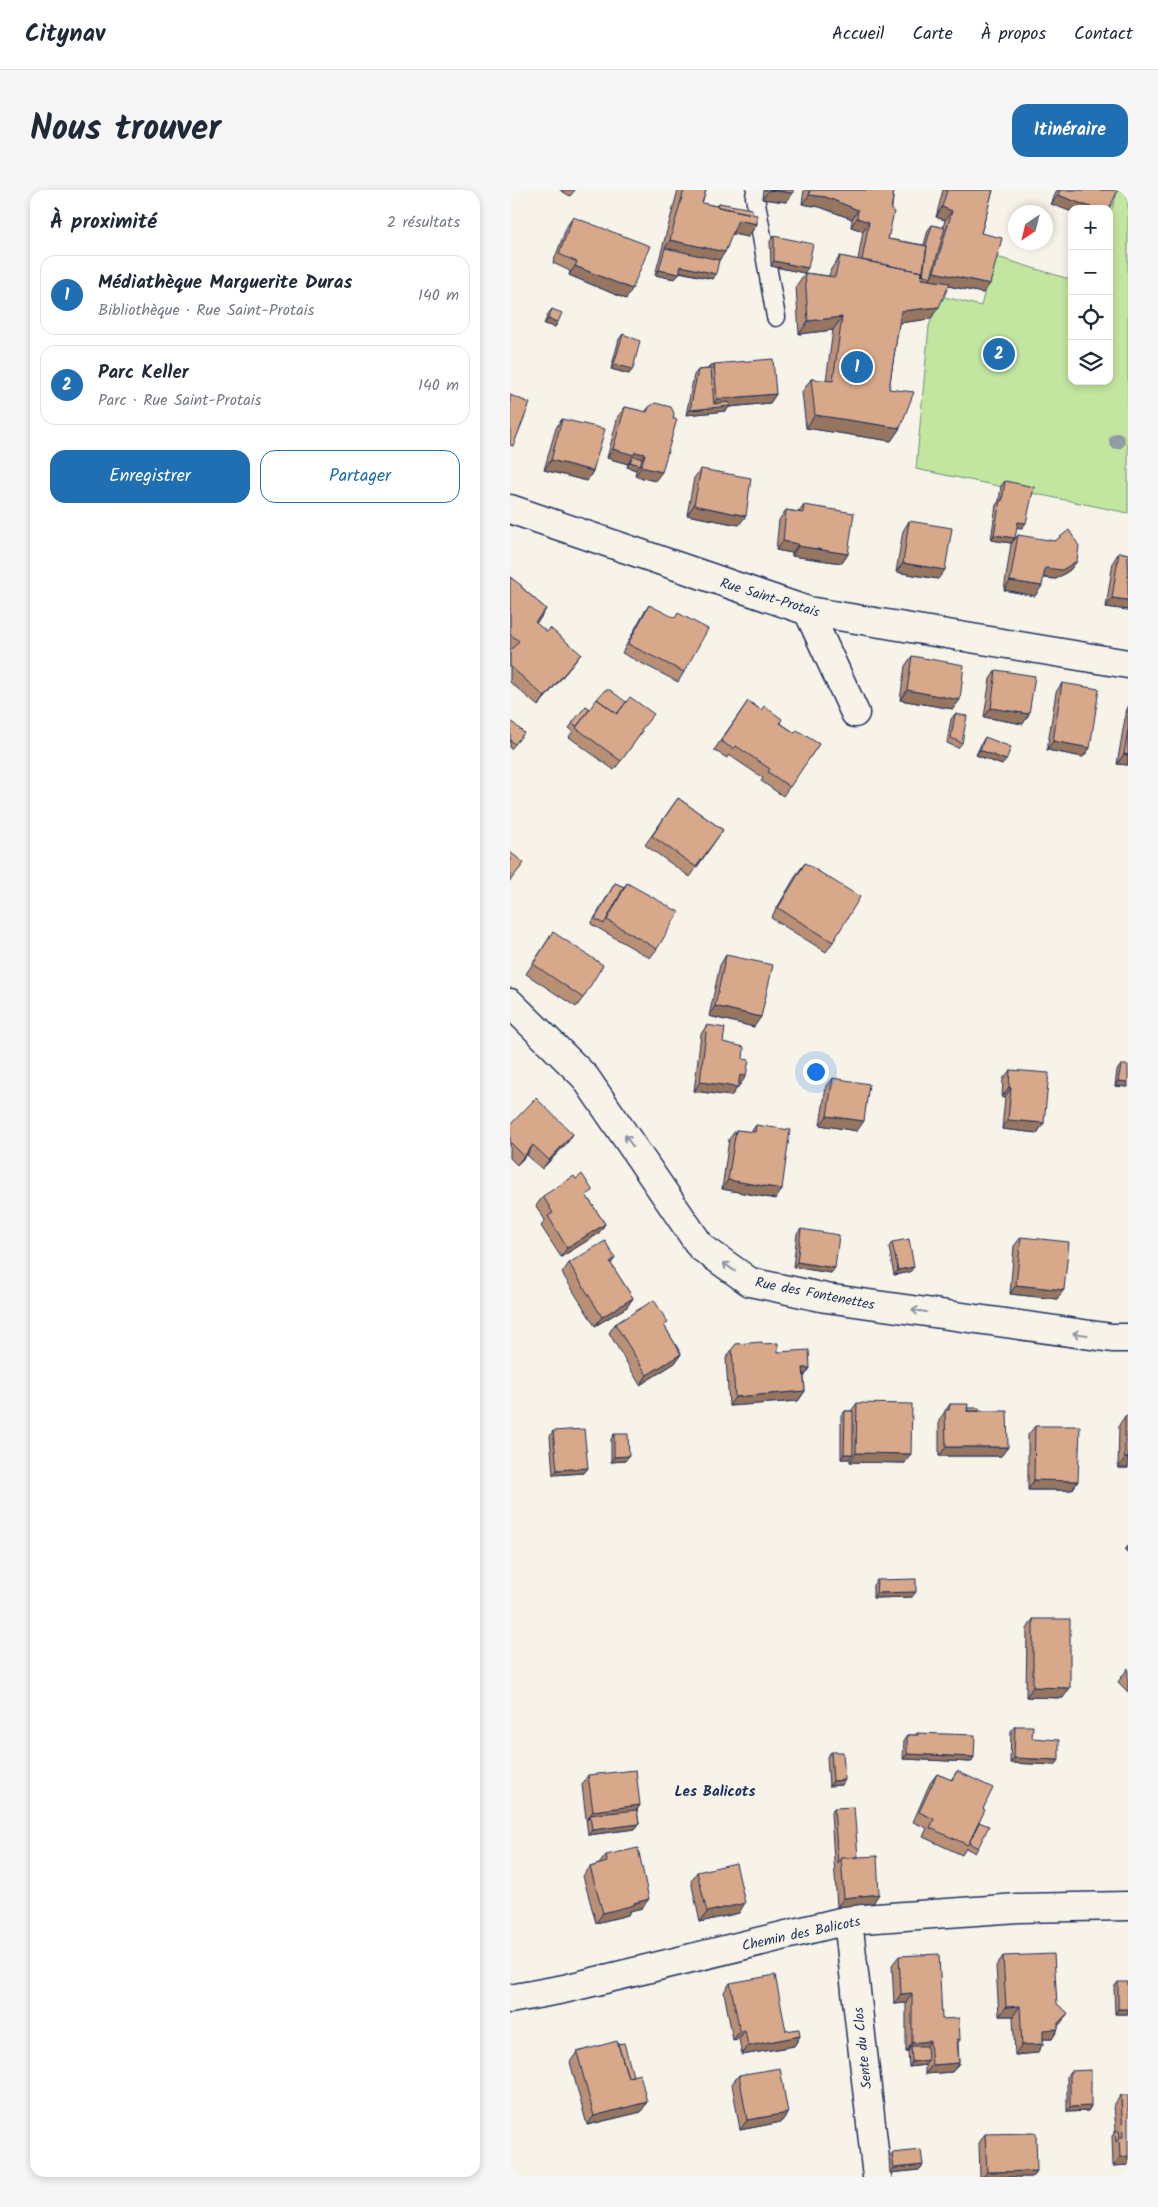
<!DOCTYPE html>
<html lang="fr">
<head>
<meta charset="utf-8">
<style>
	:root { --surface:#fff; --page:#f6f6f7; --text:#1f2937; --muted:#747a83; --line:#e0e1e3; --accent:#1f6fb2 }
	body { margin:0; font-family:Kalam,sans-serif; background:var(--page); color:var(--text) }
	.controls { position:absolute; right:15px; top:15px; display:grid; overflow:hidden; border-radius:10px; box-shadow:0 2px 8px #0003 }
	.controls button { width:45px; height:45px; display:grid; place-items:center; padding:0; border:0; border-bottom:1px solid var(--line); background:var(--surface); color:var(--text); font:25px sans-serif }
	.compass { position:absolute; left:498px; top:15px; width:45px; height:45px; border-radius:50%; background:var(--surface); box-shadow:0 2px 8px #0003; rotate:215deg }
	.you { position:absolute; left:305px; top:881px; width:18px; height:18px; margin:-12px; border:4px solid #fff; border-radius:50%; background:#1a73e8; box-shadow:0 0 0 8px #1a73e833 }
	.badge { display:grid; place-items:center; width:32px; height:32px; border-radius:50%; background:var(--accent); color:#fff; font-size:16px; font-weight:700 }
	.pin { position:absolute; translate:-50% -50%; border:2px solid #fff; box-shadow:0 1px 5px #0006 }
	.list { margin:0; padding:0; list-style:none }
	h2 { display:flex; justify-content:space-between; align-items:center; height:65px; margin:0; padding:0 20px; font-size:21px }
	h2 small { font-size:16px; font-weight:400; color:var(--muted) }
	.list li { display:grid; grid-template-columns:32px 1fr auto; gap:15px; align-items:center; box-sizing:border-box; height:80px; margin:0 10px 10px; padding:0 10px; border:1px solid var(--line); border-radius:15px }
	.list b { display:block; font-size:19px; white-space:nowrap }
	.list p { margin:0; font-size:16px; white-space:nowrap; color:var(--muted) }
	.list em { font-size:16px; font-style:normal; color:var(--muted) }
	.actions { display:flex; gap:10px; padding:15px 20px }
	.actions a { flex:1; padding:11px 0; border:1px solid var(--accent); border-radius:15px; text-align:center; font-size:18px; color:var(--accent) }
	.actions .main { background:var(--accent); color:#fff }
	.icon { flex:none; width:28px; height:28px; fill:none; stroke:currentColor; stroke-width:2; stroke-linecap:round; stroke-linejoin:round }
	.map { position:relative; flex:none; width:618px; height:1987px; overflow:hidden; border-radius:15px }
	header { display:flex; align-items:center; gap:30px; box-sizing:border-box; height:70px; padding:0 25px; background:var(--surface); border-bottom:1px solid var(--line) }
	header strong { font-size:24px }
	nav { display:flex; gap:28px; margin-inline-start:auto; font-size:18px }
	.intro { display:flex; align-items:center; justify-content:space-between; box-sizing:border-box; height:120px; padding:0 30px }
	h1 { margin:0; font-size:35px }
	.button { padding:12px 22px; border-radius:15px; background:var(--accent); color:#fff; font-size:18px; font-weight:700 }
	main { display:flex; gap:30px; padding:0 30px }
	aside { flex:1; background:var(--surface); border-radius:15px; box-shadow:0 2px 8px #0003 }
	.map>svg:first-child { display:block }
	.green { fill:#c2e59f; stroke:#6e8a7e }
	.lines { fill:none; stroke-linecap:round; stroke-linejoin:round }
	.service-casing { stroke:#1b2f5e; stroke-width:21 }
	.minor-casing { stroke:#1b2f5e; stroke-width:31 }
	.service { stroke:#f7f3e8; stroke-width:18 }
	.minor { stroke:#f7f3e8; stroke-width:28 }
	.tree { fill:#909ba3 }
	.wall { fill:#b99076; stroke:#1b2f5e }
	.shaded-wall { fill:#967660; stroke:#1b2f5e }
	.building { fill:#d7a889; stroke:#1b2f5e }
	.oneway { stroke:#8991a3 }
	.labels { text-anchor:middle; stroke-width:5; stroke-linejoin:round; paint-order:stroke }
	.street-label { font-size:14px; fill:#1b2f5e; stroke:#f7f3e8 }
	.neighbourhood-label { font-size:15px; font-weight:bold; fill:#1b2f5e; stroke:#f7f3e8 }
</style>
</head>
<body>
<header>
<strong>Citynav</strong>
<nav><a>Accueil</a><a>Carte</a><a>À propos</a><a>Contact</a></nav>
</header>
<div class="intro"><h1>Nous trouver</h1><a class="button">Itinéraire</a></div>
<main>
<aside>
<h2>À proximité<small>2 résultats</small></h2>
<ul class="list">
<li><span class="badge">1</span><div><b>Médiathèque Marguerite Duras</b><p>Bibliothèque · Rue Saint-Protais</p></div><em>140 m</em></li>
<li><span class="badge">2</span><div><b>Parc Keller</b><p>Parc · Rue Saint-Protais</p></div><em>140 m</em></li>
</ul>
<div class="actions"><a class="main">Enregistrer</a><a>Partager</a></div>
</aside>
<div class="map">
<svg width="618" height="1987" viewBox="0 0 618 1987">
	<rect width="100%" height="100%" fill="#f7f3e8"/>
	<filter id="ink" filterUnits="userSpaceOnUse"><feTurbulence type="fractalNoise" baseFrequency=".02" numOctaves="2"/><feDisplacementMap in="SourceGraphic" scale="10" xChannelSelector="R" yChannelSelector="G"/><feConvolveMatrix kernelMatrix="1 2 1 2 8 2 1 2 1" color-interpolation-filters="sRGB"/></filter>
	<g filter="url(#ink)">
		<path class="green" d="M608,0H618V323L406,279L419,136L431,106L471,116L484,66L562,90V191H599V27Z"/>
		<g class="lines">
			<defs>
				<path id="service" d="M246,0L245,7L266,127"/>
				<path id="minor" d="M0,319L298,421L618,474
					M298,421L345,523
					M0,813L75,887L191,1057L240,1092L316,1108L602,1148H618
					M338,1730L367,1987
					M0,1809L54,1799L338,1730L508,1718L618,1716"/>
			</defs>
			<use href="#service" class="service-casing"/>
			<use href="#minor" class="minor-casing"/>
			<use href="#service" class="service"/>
			<use href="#minor" class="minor"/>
		</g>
		<circle class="tree" cx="607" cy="251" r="8"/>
		<path class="wall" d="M50,0H65L60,6Z
			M168,0H196L192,13L206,16L209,13L242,24L247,34L238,47L222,44L215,62L209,70L203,89L169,82V84L165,89L145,85Z
			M253,0H283L276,12L252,9Z
			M294,0H384L378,49L414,55L418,40L422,35L433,38L435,30L426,27L433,0H483L471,43L473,103L438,96L420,129L389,133L379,199L390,238L381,251L296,238L292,202L301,189L316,191L323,140L289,144L286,96L295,83L319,86L321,79L330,66L348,70L353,41L341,37L342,29L310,17L292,14Z
			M547,0H608L541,14Z
			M63,27L116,109L59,85L60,81L43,73L57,36Z
			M264,46L294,83L261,76L260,51Z
			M42,119L48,132L45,137L34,134L38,124Z
			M113,144L119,184L101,179L109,149Z
			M204,174L266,204L260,213L219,217L216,221L176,225L184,185L188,180L198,179L200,175H203Z
			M115,217L135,222L139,217L145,291L125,286L126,280L117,277L118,274L97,268L108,226Z
			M52,229L83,281L77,291L34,280L46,238Z
			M191,279L229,335L177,325L184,288Z
			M495,291L512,338L507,337L501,353L481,350L486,315L489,311L491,296Z
			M294,315L338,364L332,373L282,366V363L266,360L269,330L276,320L289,322Z
			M399,331L428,389L386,382L393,341Z
			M508,345L567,371L560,380L546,389L533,388L525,406L494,400L501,354Z
			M609,362L618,364V420L596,417L603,372Z
			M0,387L36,419L26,433L64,473L28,516L0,492V461L1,460L0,459Z
			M139,415L174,482L168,492L112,463L133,424Z
			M402,466L443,519L390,510L395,476Z
			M486,480L513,534L474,527L480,489Z
			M552,493L580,558L573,567L537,560L546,502Z
			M238,511L285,543L309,554L273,606L251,591L253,588L219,565L217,568L204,560Z
			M618,515V575L607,574L617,517Z
			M76,516L80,519L132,541V542L104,580L59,547L63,541L59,538Z
			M445,524L452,553L448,558L437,553L441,529Z
			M0,532L14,543L1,559L0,558Z
			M475,547L492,575L466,565L472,552Z
			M168,608L213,640L180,687L135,655Z
			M295,673L323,752L316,762L261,728L288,682Z
			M105,693L114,697L117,693L147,759L140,768L81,734Z
			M43,742L73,808L66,817L16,784Z
			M216,765L244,837L199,826L210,775Z
			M197,835L213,852L230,895H228V897L221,906L184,901L191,844Z
			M611,875L618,897L605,896L607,880Z
			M500,880L534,933L527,943L492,939L495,907H492L493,889Z
			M323,888L347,941L310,935L316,897Z
			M0,935L63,944L57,953L32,979L17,965L7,975L0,968Z
			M246,935L266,1009L212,999L219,949L226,940L241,942Z
			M33,1006L78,1008L95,1034L88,1044L51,1067L31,1036L35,1030L26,1016Z
			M291,1039L321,1083L283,1077L287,1044Z
			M511,1047L547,1109L500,1104L504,1056Z
			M382,1052L400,1082L384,1085L379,1057Z
			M105,1068L101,1074L123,1108L117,1117L85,1136L52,1083L59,1073Z
			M105,1134L155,1137L171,1164L165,1173L130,1195L99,1143Z
			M226,1154H252L300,1178L294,1187L295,1201L288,1211L219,1216L216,1168Z
			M347,1213L395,1273L340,1272V1268L339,1269H331V1226L335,1221H341Z
			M440,1214L469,1221L498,1257L491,1266H429V1230Z
			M615,1226H618V1278H608L609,1235Z
			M525,1236L568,1291L562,1300H518V1245Z
			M43,1241L78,1278L74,1283L43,1285L40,1246Z
			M104,1244L115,1271L101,1272V1249Z
			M618,1356V1363L615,1360Z
			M367,1390L402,1407L363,1408V1395Z
			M523,1429L553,1508L516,1507L517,1439Z
			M618,1478V1502L608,1492Z
			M505,1536L522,1548L549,1570L545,1575L500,1573L501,1541Z
			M407,1543L464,1567L461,1572L393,1569L394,1550L397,1545H406Z
			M321,1562L332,1595L319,1596L317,1567Z
			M447,1581L473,1619L469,1632L468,1658L465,1663L456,1658L452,1665L413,1647L417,1638L403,1632L420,1593L427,1584L441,1590Z
			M78,1585L130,1615L127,1620L129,1634L125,1639L78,1645L72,1595Z
			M324,1618L348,1667L369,1704L363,1713L327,1717L321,1623Z
			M96,1665L132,1718L120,1721L118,1725L86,1733L73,1686L80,1677L89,1674Z
			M187,1682L229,1723L190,1732L181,1691Z
			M389,1766L432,1829L450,1850L448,1853L449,1873L442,1882L415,1884V1875L399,1877L398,1862H396V1813L384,1814L382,1775Z
			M493,1766L547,1814L551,1833L548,1836V1839L542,1849H533V1854L527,1863L505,1865L503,1826H489L486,1776Z
			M608,1792L618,1824H605L604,1797Z
			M220,1793L276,1841L290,1846L284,1856L232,1865L229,1849L223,1850L214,1802Z
			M108,1854L123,1886L131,1922L77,1935L60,1872L67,1862Z
			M560,1881L581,1916L578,1921L557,1922V1886Z
			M229,1885L278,1923L271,1932L230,1940L222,1894Z
			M611,1905L618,1975L603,1976L602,1946L606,1941L604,1915Z
			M475,1944L527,1981L522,1987H470L469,1953Z
			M382,1963L413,1975L409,1980L380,1983L379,1968Z"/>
		<path class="shaded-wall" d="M259,0L283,3L276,12L252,9Z
			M299,5L316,7L348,20L342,29L310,17L292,14Z
			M548,5L586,19H562V22L541,14Z
			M432,17L442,21L435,30L426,27Z
			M206,25L247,34L238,47L219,43Z
			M347,28L359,32L353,41L341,37Z
			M160,50L215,62L206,75L155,58Z
			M264,71L298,78L294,83L261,76Z
			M65,76L122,99L116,109L59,85Z
			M171,76L206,84L203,89L167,81Z
			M149,80L169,84L165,89L145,85Z
			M424,82L480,94L473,103L418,92Z
			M411,85L421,87L418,92L409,90Z
			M429,117L420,129L382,134L391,121Z
			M332,127L323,140L289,144L298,131Z
			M38,129L48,132L45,137L34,134Z
			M104,174L123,179L119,184L101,179Z
			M266,204L260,213L219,217L216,221L176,225L180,220L201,218L207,209Z
			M305,225L390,238L381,251L296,238Z
			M103,259L125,262L135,264L128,274L121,269L118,274L97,268Z
			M41,270L83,281L77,291L34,280Z
			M120,272L130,275L126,280L117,277Z
			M131,277L152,282L145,291L125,286Z
			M184,315L236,326L229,335L177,325Z
			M508,332L516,333L512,338L504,337Z
			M484,345L505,348L501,353L481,350Z
			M273,351L288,354L282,363L266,360Z
			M288,356L338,364L332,373L282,366Z
			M567,371L560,380L546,389L528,387L535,378Z
			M393,373L435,380L428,389L386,382Z
			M500,391L532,396L525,406L494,400Z
			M602,408L618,410V420L596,417Z
			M36,419L30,429L18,442L25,432Z
			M71,464L64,473L28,516L35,507Z
			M397,500L450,510L443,519L390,510Z
			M481,518L519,524L513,534L474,527Z
			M543,551L580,558L573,567L537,560Z
			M470,560L496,570L492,575L466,565Z
			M614,564L618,565V575L607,574Z
			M205,816L251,827L244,837L199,826Z
			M230,885L236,886L230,895H223Z
			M608,891L618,892V897L605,896Z
			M190,892L228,897L221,906L184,901Z
			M499,897L501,898L495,907H492Z
			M317,926L354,931L347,941L310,935Z
			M498,930L534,933L527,943L492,939Z
			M63,944L57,953L32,979L39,970Z
			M23,955L17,965L7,975L14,966Z
			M218,990L272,999L266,1009L212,999Z
			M95,1034L88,1044L51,1067L57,1058Z
			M287,1072L325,1078L321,1083L283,1077Z
			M404,1077L400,1082L384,1085L388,1080Z
			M506,1095L554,1100L547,1109L500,1104Z
			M123,1108L117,1117L85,1136L92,1127Z
			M171,1164L165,1173L130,1195L137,1185Z
			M293,1178H300L294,1187Z
			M295,1201L288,1211L219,1216L225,1207Z
			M436,1257H498L491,1266H429Z
			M346,1263L401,1264L395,1273L340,1272Z
			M334,1264H343L339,1269H331Z
			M119,1266L115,1271L101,1272L104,1267Z
			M615,1268H618V1278H608Z
			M78,1278L74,1283L43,1285L47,1280Z
			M524,1290L568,1291L562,1300H518Z
			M406,1402L402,1407L363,1408L366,1403Z
			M523,1497L560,1498L553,1508L516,1507Z
			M397,1564L464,1567L461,1572L393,1569Z
			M504,1568L549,1570L545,1575L500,1573Z
			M335,1590L332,1595L319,1596L323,1591Z
			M130,1615L123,1625H80L77,1630L83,1621Z
			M129,1634L125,1639L78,1645L82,1640Z
			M369,1704L363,1713L327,1717L334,1708Z
			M139,1709L132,1718L120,1721L118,1725L86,1733L93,1723Z
			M235,1713L229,1723L190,1732L197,1722Z
			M402,1803L396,1813L384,1814L391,1804Z
			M510,1816L503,1826H489L496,1817Z
			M608,1819H618V1824H605Z
			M558,1823L551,1833L545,1839H548L542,1849H526L533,1840L548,1833Z
			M235,1840L229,1849L223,1850L230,1841Z
			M290,1846L284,1856L232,1865L238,1856Z
			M420,1851L413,1861L401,1856L398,1862H396L402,1853Z
			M533,1854L527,1863L505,1865L512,1855Z
			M418,1870L415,1875L399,1877L402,1872Z
			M449,1873L442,1882L415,1884L422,1875Z
			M137,1912L131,1922L77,1935L84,1926Z
			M581,1916L578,1921L557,1922L560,1917Z
			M278,1923L271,1932L230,1940L237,1930Z
			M618,1966V1975L603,1976L610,1967Z
			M413,1975L409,1980L380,1983L384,1978Z
			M527,1981L522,1987H473L477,1982Z"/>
		<path class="building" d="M174,0H196L192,13L247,25V34L228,30L215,62L160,50Z
			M259,0H283V3Z
			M300,0H384L381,20L384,22L378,49L417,56L412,86V82L352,70L359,32L347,28L348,20L316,7L299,5Z
			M437,0H483L471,43L492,48L480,94L424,82L442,21L432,17Z
			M550,0H608L599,19H586L548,5Z
			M209,13L242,19V24L208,17Z
			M63,27L140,56L122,99L65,76L67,72L49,64Z
			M422,35L435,38L421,87L413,85L417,56L416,55Z
			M264,46L303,54L298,78L264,71Z
			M155,58L209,70L206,84L171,76L169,84L149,80Z
			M330,66L412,82L411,89L440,93L429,117L391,121L379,199L404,202L390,238L305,225L301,189L323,191L332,127L298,131L295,83L325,87Z
			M42,119L52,123L48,132L38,129Z
			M113,144L130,151L123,179L104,174Z
			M263,169L266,204L207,209L204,174Z
			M200,175H204V178L201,179L204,214L219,212L220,216L180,220L188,180L200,179Z
			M0,205L20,213L3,256L0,255Z
			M145,213L161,217L164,223L163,229H167L152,282L131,277L135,264L125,262L124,265L103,259L115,217L137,222L139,217Z
			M52,229L95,239L83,281L41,270Z
			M123,266L132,269L130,275L120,272Z
			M191,279L241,288L236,326L184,315Z
			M495,291L524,297L516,333L508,332L505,348L484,345L490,310L492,311Z
			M294,315L344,323L338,364L288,356V354L273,351L276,320L293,323Z
			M399,331L442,338L435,380L393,373Z
			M559,340L569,356L567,371L552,380L535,378L532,396L500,391L508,345L545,351Z
			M609,362L618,364V410L602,408Z
			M0,387L12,396L11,397L36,419L25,432L37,442L40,438L71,464L35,507L0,476V461L9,451L0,444Z
			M139,415L165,428L168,423L198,439L174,482L118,454Z
			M402,466L454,475L450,510L397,500Z
			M486,480L525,486L519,524L481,518Z
			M552,493L589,499L580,558L543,551Z
			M95,500H100L116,512L107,524L87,509Z
			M120,507L144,524L131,540L132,542L111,571L66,538L87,509L107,524Z
			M238,511L251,520L254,516L272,529L270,533L285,543L287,540L309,554L280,597L258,582L260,579L226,556L223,559L211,551Z
			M76,516L80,519L67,536L62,533Z
			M445,524L457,526L452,553L441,548Z
			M1,531L14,543L5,554L0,550V532Z
			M618,540V565L614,564Z
			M475,547L501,557L496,570L470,560Z
			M168,608L213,640L186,677L142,646Z
			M0,662L14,673L0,691Z
			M295,673L350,707L323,752L268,718Z
			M105,693L114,697L94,734L85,729Z
			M117,693L169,722L147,759L97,730Z
			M43,742L93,775L73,808L23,774Z
			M216,765L263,775L251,827L205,816Z
			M197,835L215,838L213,852L234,857L233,869L239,870L236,886L230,885L228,897L190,892Z
			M611,875H618V892L608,891Z
			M500,880L539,883L534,933L498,930L501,898L499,897Z
			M323,888L359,894L354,931L317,926Z
			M26,908L63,944L39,970L23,955L14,966L0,952V935Z
			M246,935L280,940L272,999L218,990L226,940L245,942Z
			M72,984L83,1001L76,1005L95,1034L57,1058L38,1026L43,1023L33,1006L64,986L66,989Z
			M291,1039L329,1045L325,1078L287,1072Z
			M511,1047L559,1052L554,1100L506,1095Z
			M399,1049L404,1077L388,1080L382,1052Z
			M95,1051L105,1068L100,1072L123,1108L92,1127L59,1073Z
			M144,1110L158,1133L154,1135L171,1164L137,1185L105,1134Z
			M252,1152V1154L268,1153V1162L299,1160L300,1178H293L295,1201L225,1207L222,1159L226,1154Z
			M347,1213L402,1214L401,1264L346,1263Z
			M440,1214H458L457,1221H497L498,1257H436L435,1220H439Z
			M458,1218H469V1221H457Z
			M335,1221H343V1264H334Z
			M615,1226H618V1268H615Z
			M525,1236H570L568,1291L524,1290Z
			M74,1239L78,1278L47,1280L43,1241Z
			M104,1244H118L119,1266L104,1267Z
			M406,1389V1402L366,1403L367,1390Z
			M523,1429H560V1498L523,1497Z
			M505,1536H523L522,1548L549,1550V1570L504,1568Z
			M407,1543L465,1545L464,1567L397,1564V1545H408Z
			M321,1562H333L335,1590L323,1591Z
			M126,1580L130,1615L83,1621L78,1585Z
			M447,1581L483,1598L473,1619L475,1620L458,1655L420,1638L424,1629L409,1622L427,1584L442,1590Z
			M344,1617L348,1667L331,1668L328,1673L324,1618Z
			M127,1620L129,1634L82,1640L80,1625Z
			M469,1632L479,1636L468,1658L459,1653Z
			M128,1658L139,1709L124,1713V1715L93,1723L80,1677L97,1672L96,1665Z
			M367,1666L369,1704L334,1708L331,1668Z
			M226,1673L235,1713L197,1722L187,1682Z
			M429,1764L432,1829L449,1828L450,1850L447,1849L449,1873L422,1875L420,1851L402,1853V1803L391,1804L389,1766Z
			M544,1764L547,1814L558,1823L548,1833V1839L533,1840V1854L512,1855L510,1816L496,1817L493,1766Z
			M265,1785L276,1841L289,1839L290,1846L238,1856L235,1840L230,1841L220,1793Z
			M608,1792H618V1819H608Z
			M107,1851L118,1887L130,1884L137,1912L84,1926L67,1862Z
			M114,1853L123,1886L118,1887L108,1854Z
			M401,1856H417L418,1870L402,1872Z
			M270,1878L278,1923L237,1930L229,1885Z
			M581,1880V1916L560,1917V1881Z
			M611,1905H618V1966L610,1967L609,1947H613Z
			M605,1941H609L610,1947L606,1952Z
			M526,1943L527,1981L477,1982L475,1944Z
			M411,1960L413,1975L384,1978L382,1963Z"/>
		<defs><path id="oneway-shaft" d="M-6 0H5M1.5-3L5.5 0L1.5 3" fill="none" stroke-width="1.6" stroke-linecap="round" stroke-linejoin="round" transform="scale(1.25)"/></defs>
		<g class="oneway">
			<use href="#oneway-shaft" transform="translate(119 951) rotate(-124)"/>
			<use href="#oneway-shaft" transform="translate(219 1077) rotate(-144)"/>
			<use href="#oneway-shaft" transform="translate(409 1121) rotate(-172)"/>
			<use href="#oneway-shaft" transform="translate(570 1144) rotate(-172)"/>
		</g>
	</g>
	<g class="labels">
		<g class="street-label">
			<text transform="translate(260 407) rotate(17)" y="5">Rue Saint-Protais</text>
			<text transform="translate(305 1103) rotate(11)" y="5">Rue des Fontenettes</text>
			<text transform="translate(291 1743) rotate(-12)" y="5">Chemin des Balicots</text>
			<text transform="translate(352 1858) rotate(-96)" y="5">Sente du Clos</text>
		</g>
		<g class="neighbourhood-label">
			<text x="205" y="1606">Les Balicots</text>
		</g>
	</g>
</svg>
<div class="controls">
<button>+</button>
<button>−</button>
<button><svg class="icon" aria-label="locate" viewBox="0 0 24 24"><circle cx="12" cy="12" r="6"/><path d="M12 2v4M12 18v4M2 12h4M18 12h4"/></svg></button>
<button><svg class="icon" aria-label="layers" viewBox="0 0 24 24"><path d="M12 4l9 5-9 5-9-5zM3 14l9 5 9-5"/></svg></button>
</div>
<svg class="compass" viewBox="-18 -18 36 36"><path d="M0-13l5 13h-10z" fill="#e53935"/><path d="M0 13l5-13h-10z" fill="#747a83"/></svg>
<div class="you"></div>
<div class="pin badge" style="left:347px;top:177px">1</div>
<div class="pin badge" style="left:489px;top:164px">2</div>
</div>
</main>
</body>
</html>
